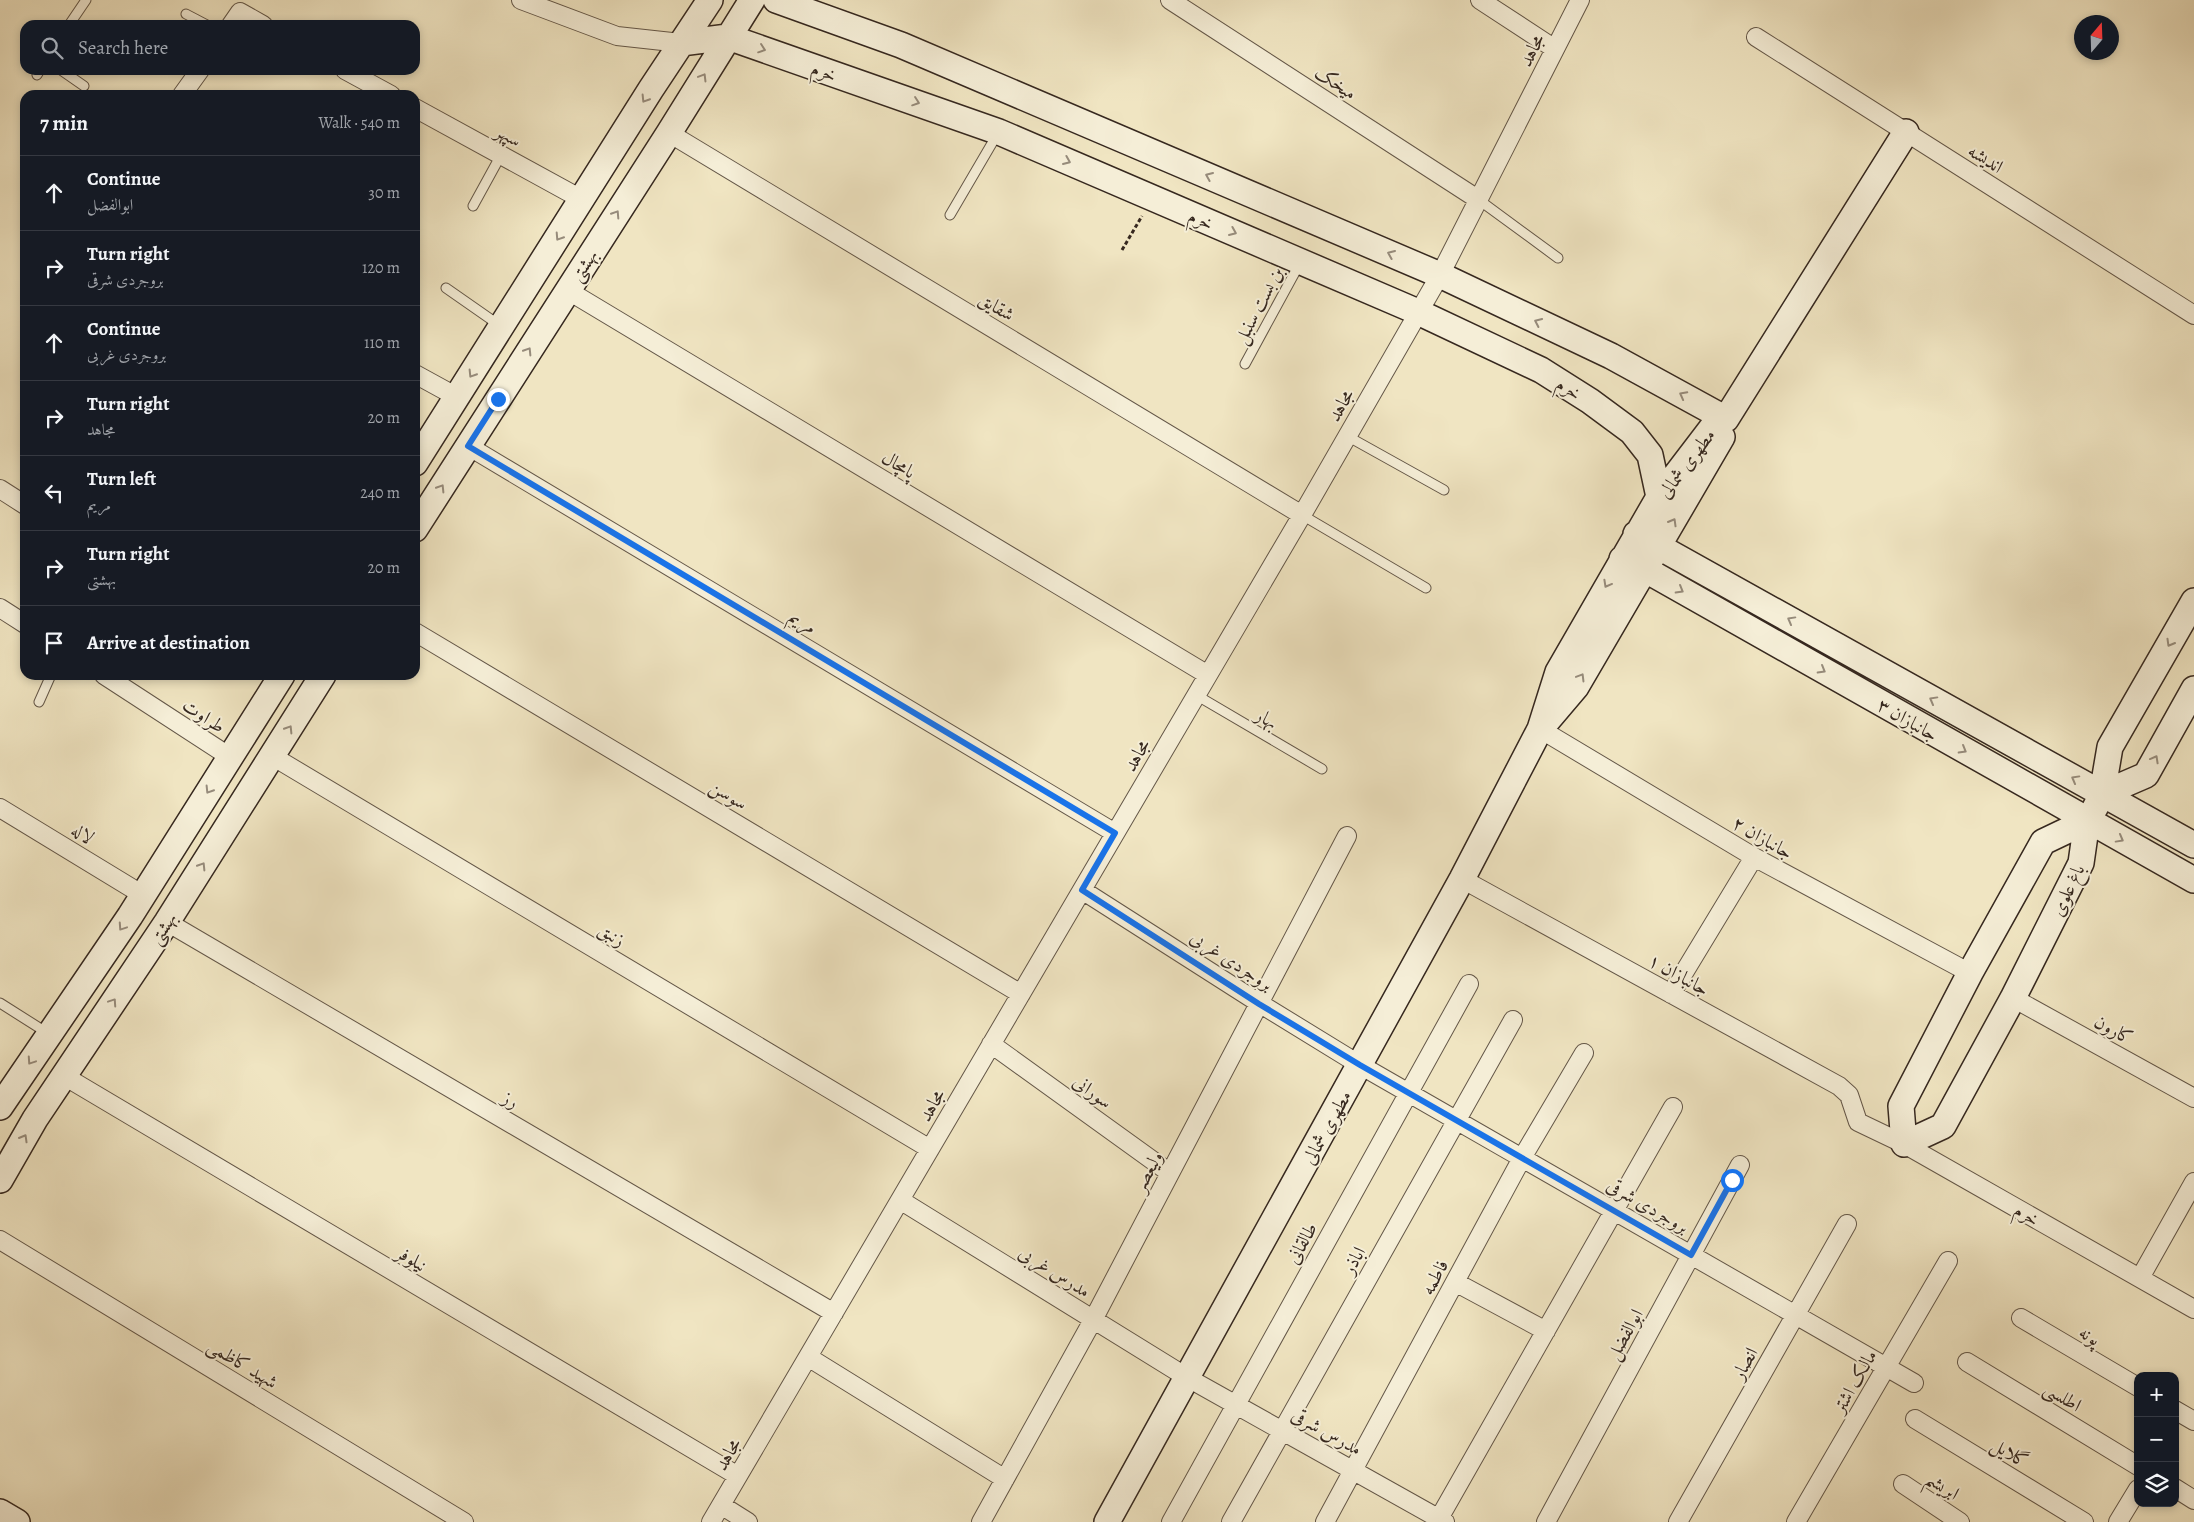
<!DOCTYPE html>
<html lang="en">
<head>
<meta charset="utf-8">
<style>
	:root { --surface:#171b24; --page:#20242c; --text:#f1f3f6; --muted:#9ea1a6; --line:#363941 }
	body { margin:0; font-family:Alegreya,Amiri,serif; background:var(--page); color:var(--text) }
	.controls { position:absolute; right:15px; bottom:15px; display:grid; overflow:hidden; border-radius:10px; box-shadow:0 2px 8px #0003 }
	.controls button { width:45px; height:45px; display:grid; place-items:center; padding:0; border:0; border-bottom:1px solid var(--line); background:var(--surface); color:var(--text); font:25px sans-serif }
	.compass { position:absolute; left:2074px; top:15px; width:45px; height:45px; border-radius:50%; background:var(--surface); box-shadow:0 2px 8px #0003; rotate:19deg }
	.stop { position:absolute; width:15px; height:15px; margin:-11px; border:4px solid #1a73e8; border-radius:50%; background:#fff }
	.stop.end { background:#1a73e8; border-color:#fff; box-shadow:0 1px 5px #0008 }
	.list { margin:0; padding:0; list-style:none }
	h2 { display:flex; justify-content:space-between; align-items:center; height:65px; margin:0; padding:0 20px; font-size:21px }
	h2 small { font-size:16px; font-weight:400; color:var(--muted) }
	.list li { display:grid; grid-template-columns:32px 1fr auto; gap:15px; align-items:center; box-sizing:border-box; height:75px; padding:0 20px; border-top:1px solid var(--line) }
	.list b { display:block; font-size:19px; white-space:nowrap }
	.list p { margin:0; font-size:16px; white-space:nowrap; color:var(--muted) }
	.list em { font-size:16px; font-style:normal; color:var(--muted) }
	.icon { flex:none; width:28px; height:28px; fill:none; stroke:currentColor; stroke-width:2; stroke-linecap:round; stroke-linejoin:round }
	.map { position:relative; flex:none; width:2194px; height:1522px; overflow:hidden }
	.search { position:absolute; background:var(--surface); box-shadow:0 2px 8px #0003; left:20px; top:20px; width:400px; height:55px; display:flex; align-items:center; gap:12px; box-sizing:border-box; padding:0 18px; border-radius:15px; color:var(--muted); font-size:19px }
	.panel { position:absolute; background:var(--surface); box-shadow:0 2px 8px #0003; left:20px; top:90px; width:400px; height:590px; border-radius:15px }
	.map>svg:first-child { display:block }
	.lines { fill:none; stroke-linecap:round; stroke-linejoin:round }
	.lane-casing { stroke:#645748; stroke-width:11 }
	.street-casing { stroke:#645748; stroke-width:20 }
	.secondary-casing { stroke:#36281f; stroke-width:28 }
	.path { stroke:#36281f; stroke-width:3; stroke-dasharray:4 2.5; stroke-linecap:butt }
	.lane { stroke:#f5eed7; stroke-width:9 }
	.street { stroke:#f5eed7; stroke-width:18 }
	.secondary { stroke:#f5eed7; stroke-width:25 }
	.oneway { stroke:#968b7b }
	.route { stroke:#1a73e8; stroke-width:6 }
	.labels { text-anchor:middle; stroke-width:4; stroke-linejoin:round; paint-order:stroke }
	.street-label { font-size:19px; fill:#36281f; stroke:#f5eed7 }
</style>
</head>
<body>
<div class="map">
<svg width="2194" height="1522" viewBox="0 0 2194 1522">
	<rect width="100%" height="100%" fill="#f0e5c2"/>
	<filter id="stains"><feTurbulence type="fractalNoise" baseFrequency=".004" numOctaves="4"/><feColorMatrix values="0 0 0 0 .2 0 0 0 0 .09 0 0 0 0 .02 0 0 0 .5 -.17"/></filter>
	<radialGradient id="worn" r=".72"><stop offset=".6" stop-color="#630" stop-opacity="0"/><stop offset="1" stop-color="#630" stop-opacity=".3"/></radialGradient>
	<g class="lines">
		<defs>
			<path id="lane" d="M186,14L207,25
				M69,25L86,0
				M61,70L84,86
				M37,75L40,70
				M1479,200L1558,258
				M473,206L501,155
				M950,215L998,133
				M446,288L499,325
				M1245,364L1300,263
				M1347,436L1444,490
				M1302,515L1426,588
				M1196,695L1322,769
				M39,702L51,675
				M0,1003L49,1034"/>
			<path id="street" d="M521,0L617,36L681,43
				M1170,0L1479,200
				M1480,0L1555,49
				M231,25L240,12L263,25
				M1756,37L2194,315
				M345,70L391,95
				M182,95L200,70
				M415,108L583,200
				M669,133L1302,515
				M567,290L1208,675
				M415,374L457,397
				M468,446L1115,833
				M0,489L25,505
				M0,608L25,624
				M415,632L1021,994
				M104,675L230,757
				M1540,729L1754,857L1970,973
				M272,756L930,1149
				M0,808L143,895
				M1462,879L1839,1086L1849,1095L1858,1122L1904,1144L2194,1309
				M1082,890L1259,1003L1360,1065L1914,1383
				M167,922L834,1313
				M1671,994L1754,857
				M2013,998L2194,1098
				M991,1044L1170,1173
				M64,1076L738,1476
				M900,1200L1188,1378L1445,1522
				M0,1240L464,1522
				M2140,1278L2194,1182
				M1455,1282L1546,1331
				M2021,1318L2138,1387
				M808,1357L1005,1479
				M1967,1362L2138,1466
				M2175,1410L2194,1421
				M1915,1419L2084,1522
				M1903,1484L1960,1522
				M2175,1488L2194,1500
				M721,1505L748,1522
				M711,1522L1302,515L1440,275L1580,0
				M981,1522L1093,1320L1347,836
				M1171,1522L1469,984
				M1231,1522L1513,1020
				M1325,1522L1522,1158L1584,1053
				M1437,1522L1673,1107
				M1546,1522L1740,1165
				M1678,1522L1847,1224
				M1796,1522L1948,1261
				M2118,1522L2138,1489"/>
			<path id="secondary" d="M776,0L901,45L1440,275L1611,356L1726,419
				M681,43L728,37L999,132L1418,312L1541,370L1590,401L1632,432L1650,455L1659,497
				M1726,419L1906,132
				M415,463L651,89L710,0
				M415,529L669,133L752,0
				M1636,534L2194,845
				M1622,559L1646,570L2194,880
				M1548,720L1576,687L1722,437
				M2102,794L2146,775L2194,689
				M2095,808L2102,794L2110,747L2194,601
				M2087,821L2081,863L2013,998L1943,1126L1904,1144L1901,1106L1970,973L2043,842Z
				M0,1107L130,916L282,675
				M0,1180L35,1119L167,922L323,675
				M0,1512L17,1522
				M1107,1522L1462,879L1540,729L1558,672L1659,497L1717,421L1726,419"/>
		</defs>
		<use href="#lane" class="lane-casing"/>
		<use href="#street" class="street-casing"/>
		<use href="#secondary" class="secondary-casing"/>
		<path class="path" d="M1122,250L1142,216"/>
		<use href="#lane" class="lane"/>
		<use href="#street" class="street"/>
		<use href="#secondary" class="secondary"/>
	</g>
	<defs><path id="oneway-chevron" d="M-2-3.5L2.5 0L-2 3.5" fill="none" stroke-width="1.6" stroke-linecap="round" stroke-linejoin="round" transform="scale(1.25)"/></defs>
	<g class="oneway">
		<use href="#oneway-chevron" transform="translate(762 49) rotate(19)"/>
		<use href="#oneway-chevron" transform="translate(703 77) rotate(-59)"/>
		<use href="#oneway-chevron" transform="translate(645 99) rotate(122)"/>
		<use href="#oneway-chevron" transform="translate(916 102) rotate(19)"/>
		<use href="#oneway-chevron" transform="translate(1067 161) rotate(23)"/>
		<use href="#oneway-chevron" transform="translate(1209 176) rotate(-157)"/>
		<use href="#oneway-chevron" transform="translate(616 214) rotate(-57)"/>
		<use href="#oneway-chevron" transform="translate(1233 232) rotate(23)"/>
		<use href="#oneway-chevron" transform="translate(559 237) rotate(123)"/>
		<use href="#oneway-chevron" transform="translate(1391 254) rotate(-157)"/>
		<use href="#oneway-chevron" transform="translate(1538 322) rotate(-155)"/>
		<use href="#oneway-chevron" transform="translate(528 351) rotate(-58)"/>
		<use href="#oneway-chevron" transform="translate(472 374) rotate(122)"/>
		<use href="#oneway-chevron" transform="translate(1683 395) rotate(-152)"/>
		<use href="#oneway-chevron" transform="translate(441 488) rotate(-58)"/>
		<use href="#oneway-chevron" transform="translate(1673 522) rotate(-60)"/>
		<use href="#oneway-chevron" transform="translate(1607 584) rotate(119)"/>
		<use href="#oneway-chevron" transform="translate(1680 590) rotate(30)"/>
		<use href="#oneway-chevron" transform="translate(1791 620) rotate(-151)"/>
		<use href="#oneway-chevron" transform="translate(2170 643) rotate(120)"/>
		<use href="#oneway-chevron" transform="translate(1822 670) rotate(30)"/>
		<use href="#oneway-chevron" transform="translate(1581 677) rotate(-59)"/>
		<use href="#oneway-chevron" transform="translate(1933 700) rotate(-151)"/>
		<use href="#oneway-chevron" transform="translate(289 729) rotate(-58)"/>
		<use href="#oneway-chevron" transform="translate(1963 750) rotate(30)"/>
		<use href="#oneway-chevron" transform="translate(2155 759) rotate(-61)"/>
		<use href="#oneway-chevron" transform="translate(2075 779) rotate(-151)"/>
		<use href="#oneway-chevron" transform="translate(209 790) rotate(122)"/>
		<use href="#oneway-chevron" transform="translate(2120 839) rotate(29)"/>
		<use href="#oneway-chevron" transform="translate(202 866) rotate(-58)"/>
		<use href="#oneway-chevron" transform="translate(122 927) rotate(124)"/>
		<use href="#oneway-chevron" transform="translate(113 1002) rotate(-56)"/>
		<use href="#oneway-chevron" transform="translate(31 1061) rotate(124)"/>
		<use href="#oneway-chevron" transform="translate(24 1138) rotate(-60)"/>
	</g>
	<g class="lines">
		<path class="route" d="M498,399L468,446L1115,833L1082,890L1259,1004L1360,1065L1691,1255L1732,1180"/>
	</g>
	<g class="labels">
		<g class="street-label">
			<text transform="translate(1531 50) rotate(-63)" y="7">مجاهد</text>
			<text transform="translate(824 71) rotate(19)" y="7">خرم</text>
			<text transform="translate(1336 82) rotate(33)" y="7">میخک</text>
			<text transform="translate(509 135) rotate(29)" y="7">سپهر</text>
			<text transform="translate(1986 158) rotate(32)" y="7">اندیشه</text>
			<text transform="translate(1201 219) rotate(23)" y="7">خرم</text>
			<text transform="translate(583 265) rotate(-57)" y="7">بهشتی</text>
			<text transform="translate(1258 305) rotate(-62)" y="7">بن بست سنبل</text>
			<text transform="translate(997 306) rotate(31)" y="7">شقایق</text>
			<text transform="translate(1569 388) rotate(32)" y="7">خرم</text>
			<text transform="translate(1340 405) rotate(-60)" y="7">مجاهد</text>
			<text transform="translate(1686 463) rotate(-53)" y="7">مطهری شمالی</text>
			<text transform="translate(899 464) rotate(31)" y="7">پامچال</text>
			<text transform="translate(803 621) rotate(31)" y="7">مریم</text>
			<text transform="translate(204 715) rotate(33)" y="7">طراوت</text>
			<text transform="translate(1267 718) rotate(30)" y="7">بهار</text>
			<text transform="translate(1908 719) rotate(30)" y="7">جانبازان ۳</text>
			<text transform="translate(1136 755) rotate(-60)" y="7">مجاهد</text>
			<text transform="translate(729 794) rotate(31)" y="7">سوسن</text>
			<text transform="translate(83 833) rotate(31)" y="7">لاله</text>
			<text transform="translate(1763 837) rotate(30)" y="7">جانبازان ۲</text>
			<text transform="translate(2067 890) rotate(-65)" y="7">باغ علوی</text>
			<text transform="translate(162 928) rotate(-57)" y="7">بهشتی</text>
			<text transform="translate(612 934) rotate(31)" y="7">زنبق</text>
			<text transform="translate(1232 960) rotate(33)" y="7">بروجردی غربی</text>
			<text transform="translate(1679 974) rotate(29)" y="7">جانبازان ۱</text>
			<text transform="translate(2114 1029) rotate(29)" y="7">کارون</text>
			<text transform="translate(1093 1091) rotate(36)" y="7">سورانی</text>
			<text transform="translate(511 1099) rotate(30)" y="7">رز</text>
			<text transform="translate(931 1105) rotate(-60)" y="7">مجاهد</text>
			<text transform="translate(1326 1127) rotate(-61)" y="7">مطهری شمالی</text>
			<text transform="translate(1147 1171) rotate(-62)" y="7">ولیعصر</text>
			<text transform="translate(1648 1205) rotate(30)" y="7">بروجردی شرقی</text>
			<text transform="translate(2027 1214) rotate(30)" y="7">خرم</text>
			<text transform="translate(1301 1243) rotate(-61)" y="7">طالقانی</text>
			<text transform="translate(412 1258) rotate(31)" y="7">نیلوفر</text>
			<text transform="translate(1353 1260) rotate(-61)" y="7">اباذر</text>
			<text transform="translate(1055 1271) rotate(32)" y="7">مدرس غربی</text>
			<text transform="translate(1434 1277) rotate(-62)" y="7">فاطمه</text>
			<text transform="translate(1624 1334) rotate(-61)" y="7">ابوالفضل</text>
			<text transform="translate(2090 1335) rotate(31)" y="7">پونه</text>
			<text transform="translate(243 1363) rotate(31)" y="7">شهید کاظمی</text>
			<text transform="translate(1744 1363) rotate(-61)" y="7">انصار</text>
			<text transform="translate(1854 1381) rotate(-60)" y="7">مالک اشتر</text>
			<text transform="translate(2063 1396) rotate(31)" y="7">اطلسی</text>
			<text transform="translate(1327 1431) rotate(29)" y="7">مدرس شرقی</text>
			<text transform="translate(2010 1452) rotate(31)" y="7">گلایل</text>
			<text transform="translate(727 1454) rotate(-60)" y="7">مجاهد</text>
			<text transform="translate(1943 1485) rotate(33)" y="7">ابریشم</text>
		</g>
	</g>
	<rect width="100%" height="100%" filter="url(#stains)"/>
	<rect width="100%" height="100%" fill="url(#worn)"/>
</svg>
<div class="controls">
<button>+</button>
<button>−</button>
<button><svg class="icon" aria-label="layers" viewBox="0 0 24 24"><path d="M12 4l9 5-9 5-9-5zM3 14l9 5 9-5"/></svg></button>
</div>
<svg class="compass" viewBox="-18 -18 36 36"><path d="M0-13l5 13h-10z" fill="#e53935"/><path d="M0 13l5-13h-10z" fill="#9ea1a6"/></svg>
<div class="stop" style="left:1732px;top:1180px"></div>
<div class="stop end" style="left:498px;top:399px"></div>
<div class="search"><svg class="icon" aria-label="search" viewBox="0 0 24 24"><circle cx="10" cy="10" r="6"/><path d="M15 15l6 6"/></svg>Search here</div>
<section class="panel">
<h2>7 min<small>Walk · 540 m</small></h2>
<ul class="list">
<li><svg class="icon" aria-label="ahead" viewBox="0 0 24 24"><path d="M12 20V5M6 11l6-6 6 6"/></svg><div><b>Continue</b><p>ابوالفضل</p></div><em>30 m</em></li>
<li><svg class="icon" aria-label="right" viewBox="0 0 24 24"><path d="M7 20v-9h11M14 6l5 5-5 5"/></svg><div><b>Turn right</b><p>بروجردی شرقی</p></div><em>120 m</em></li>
<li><svg class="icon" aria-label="ahead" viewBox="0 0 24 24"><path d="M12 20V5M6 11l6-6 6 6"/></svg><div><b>Continue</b><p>بروجردی غربی</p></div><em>110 m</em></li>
<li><svg class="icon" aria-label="right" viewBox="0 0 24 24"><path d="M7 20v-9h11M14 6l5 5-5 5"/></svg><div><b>Turn right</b><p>مجاهد</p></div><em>20 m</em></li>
<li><svg class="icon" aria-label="left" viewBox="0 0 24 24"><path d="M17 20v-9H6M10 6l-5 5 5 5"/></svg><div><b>Turn left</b><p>مریم</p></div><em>240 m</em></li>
<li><svg class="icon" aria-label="right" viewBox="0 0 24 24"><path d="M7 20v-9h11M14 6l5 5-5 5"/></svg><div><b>Turn right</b><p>بهشتی</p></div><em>20 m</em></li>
<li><svg class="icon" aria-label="arrive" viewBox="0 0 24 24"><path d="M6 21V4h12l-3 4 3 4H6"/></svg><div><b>Arrive at destination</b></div></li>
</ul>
</section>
</div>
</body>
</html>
